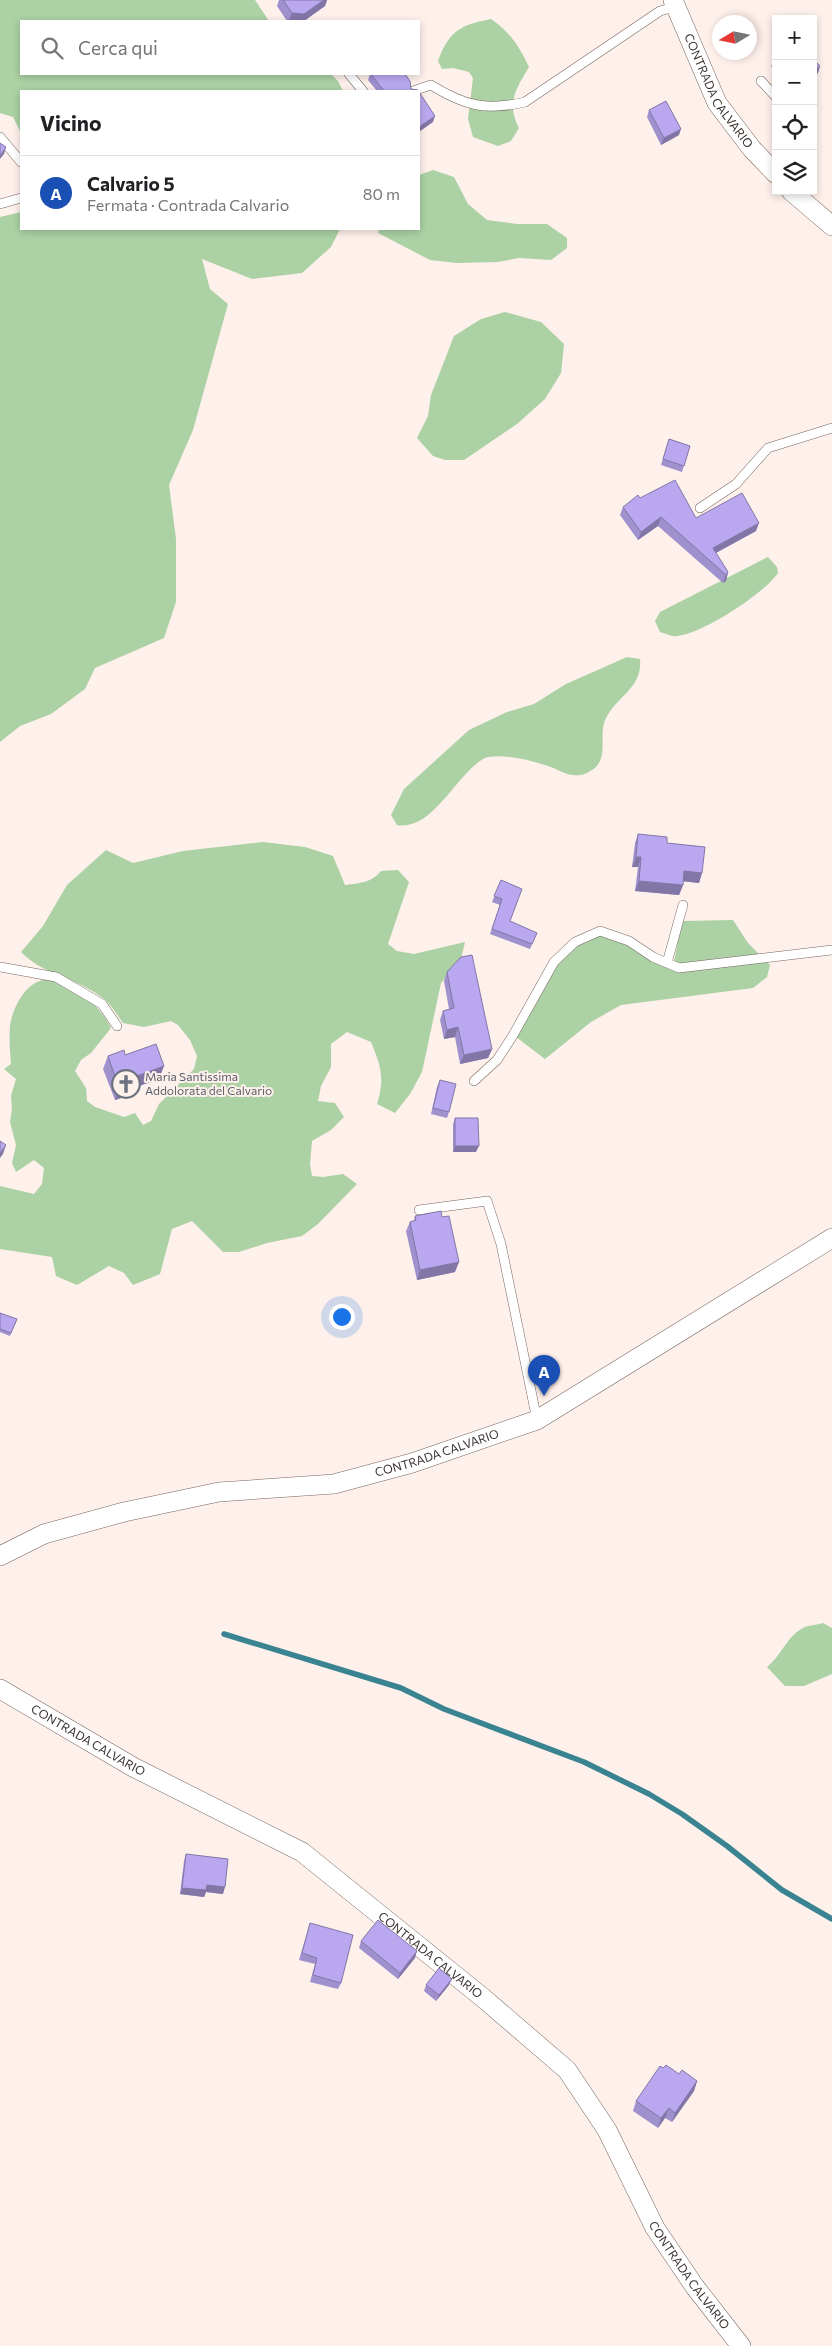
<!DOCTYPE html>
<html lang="it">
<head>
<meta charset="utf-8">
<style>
	:root { --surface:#fff; --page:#f2f2f2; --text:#202124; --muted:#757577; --line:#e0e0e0; --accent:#6d5425 }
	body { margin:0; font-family:Commissioner,sans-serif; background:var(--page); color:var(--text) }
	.controls { position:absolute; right:15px; top:15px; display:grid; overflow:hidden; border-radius:0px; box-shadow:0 2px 8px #0003 }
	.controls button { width:45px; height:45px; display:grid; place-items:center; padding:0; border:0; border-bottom:1px solid var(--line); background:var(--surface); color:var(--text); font:25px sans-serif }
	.compass { position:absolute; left:712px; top:15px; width:45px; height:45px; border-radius:50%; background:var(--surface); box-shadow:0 2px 8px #0003; rotate:260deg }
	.you { position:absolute; left:341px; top:1316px; width:18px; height:18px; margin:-12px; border:4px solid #fff; border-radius:50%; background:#1a73e8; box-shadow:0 0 0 8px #1a73e833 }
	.badge { display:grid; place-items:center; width:32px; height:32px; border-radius:50%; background:var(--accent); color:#fff; font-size:16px; font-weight:700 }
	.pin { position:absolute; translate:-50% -41px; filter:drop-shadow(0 1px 2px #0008) }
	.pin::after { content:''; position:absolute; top:26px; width:18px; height:15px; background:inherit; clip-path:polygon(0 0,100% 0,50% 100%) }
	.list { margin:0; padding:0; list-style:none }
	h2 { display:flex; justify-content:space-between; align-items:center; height:65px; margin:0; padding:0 20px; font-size:21px }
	h2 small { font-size:16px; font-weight:400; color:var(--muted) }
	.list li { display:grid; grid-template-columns:32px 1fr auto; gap:15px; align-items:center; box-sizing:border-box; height:75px; padding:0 20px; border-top:1px solid var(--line) }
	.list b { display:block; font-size:19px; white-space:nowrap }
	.list p { margin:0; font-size:16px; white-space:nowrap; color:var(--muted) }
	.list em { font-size:16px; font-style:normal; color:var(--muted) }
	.icon { flex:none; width:28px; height:28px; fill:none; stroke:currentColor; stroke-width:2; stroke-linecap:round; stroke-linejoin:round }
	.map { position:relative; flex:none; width:832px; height:2346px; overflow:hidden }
	.search { position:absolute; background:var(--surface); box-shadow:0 2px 8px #0003; left:20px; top:20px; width:400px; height:55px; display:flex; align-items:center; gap:12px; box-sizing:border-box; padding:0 18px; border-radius:0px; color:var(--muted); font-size:19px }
	.panel { position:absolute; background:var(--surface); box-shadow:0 2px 8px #0003; left:20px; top:90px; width:400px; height:140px; border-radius:0px }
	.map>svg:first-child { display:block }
	.green { fill:#abd1a4 }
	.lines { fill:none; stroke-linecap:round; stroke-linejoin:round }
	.stream { stroke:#3a8492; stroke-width:5.5 }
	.lane-casing { stroke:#75655f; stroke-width:10 }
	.street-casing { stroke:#75655f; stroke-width:20 }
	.lane { stroke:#fff; stroke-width:9 }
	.street { stroke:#fff; stroke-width:19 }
	.wall { fill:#9f90ce }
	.shaded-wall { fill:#8276a7 }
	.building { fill:#b9a8ef; stroke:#8276a7 }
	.labels { text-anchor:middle; stroke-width:4; stroke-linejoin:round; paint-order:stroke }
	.street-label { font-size:12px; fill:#3b3431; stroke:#fef0ea }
	.worship-label { font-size:12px; fill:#5b616d; stroke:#fef0ea; text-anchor:start }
</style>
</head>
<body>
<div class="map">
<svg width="832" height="2346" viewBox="0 0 832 2346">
	<rect width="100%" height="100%" fill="#fef0ea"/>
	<path class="green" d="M0,0H255L269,21H21V74H331L338,81L343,91H21V133L13,117L0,113Z
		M491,19C510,32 519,46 529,67C516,89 506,103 519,128L511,141L498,146L473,137L468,119L473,78L469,72L453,68L442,69L438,61C449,31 460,25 491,19Z
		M433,170L454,177L468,204L487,220L517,224H547L567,238V248L551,260L519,258L498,262L457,263L430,260L378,233L379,229H419V175Z
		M21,212V229H340L331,247L302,273L252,279L202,259L210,289L228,304L193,430L169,485L176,539V602L164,638L95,668L85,689L51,714L20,726L0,742V217Z
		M505,312L541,322L564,344L561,373L545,399L517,424L464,460H445L433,456L417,438L428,416L431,395L454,336L481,319Z
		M768,557L777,567L778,573C765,593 696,639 672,636C668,635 664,633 660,632L655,621L660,612Z
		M627,657L640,659C643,690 613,697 604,723C600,737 607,755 596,767C593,770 584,775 580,775C567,777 558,769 548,766C530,760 506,754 488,757C483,758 479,762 475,765C453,783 429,831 397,825L391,815L404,789L469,730L507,712L534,704L566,684Z
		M263,842L305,847L333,856L345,885C360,883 371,883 381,871L398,870L409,882L388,944L397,951L414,954L465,942L461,959L441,983L422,1072L410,1094L395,1113L377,1104C385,1079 381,1066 371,1042L347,1032L331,1044V1067L321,1086L318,1101L335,1103L344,1117L331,1130L312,1141L310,1164L312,1176L323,1177L343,1174L357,1184L318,1224L302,1236L267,1243L239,1252H223L192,1221L172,1229L160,1274L133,1285L124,1273L109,1266L77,1285L56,1276L52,1257L0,1249V1186L34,1194L42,1184L44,1168L34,1160L16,1172L12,1163L16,1145L10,1122L12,1110L11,1096L16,1079L4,1069L11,1064C10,1051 9,1038 10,1025C14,1003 31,972 57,981C63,983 68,988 74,991C93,1002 100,1008 111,1028L91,1053L81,1060L75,1071L86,1088L87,1101L95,1107L124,1117L135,1113L143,1125L151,1121L159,1104L194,1069L197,1056L190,1040L178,1025L171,1021L144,1027L123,1023C117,1015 111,1004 103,998C77,978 45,976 21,952L43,926L67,885L106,850L133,863L183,851Z
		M733,920L748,943L770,965L767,977L753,988L621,1005L591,1022L545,1059L516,1037L554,967L577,943L594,935L612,937L641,953L674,962L682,921Z
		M823,1623L832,1628V1674L804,1686H785L767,1667C781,1656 787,1636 803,1628C808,1625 817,1625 823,1623Z"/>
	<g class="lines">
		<path class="stream" d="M224,1634L401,1688L444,1709L584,1762L649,1794L682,1814L727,1846L782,1890L832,1919"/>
		<defs>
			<path id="lane" d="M349,74L363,91
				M761,81L776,97
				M413,91L431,85C465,106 486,111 525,102L660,11L674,7
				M0,137L21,162
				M0,204L21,198
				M700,508L736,484L768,448L832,428
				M667,963L683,905
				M0,967L56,977L102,1004L117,1026
				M474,1081L497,1060L512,1037L554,962L575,942L600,931L629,941L653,957L679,968L832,950
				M419,1210L487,1201L501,1244L537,1420"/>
			<g id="street">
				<path id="s1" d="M673,0L717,103L752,149L776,174"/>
				<path d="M791,191L832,226"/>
				<path id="s2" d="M0,1556L44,1534L124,1512L219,1492L334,1484L412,1463L537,1420L832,1238"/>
				<path id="s3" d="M0,1689L133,1767L302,1852L482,1997L567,2070L607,2130L655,2228L695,2287L741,2346"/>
			</g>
		</defs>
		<use href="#lane" class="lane-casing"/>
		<use href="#street" class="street-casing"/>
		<use href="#lane" class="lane"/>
		<use href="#street" class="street"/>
	</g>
	<path class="wall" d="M279,0H327L325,6L304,21H287L277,6Z
		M776,45V53L774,51Z
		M776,58V72L771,66L774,60Z
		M370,74H405L411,89L418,91H377L368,80Z
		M649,110L679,135L661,145L647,117Z
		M669,439L690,446L682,472L661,465Z
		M640,498L696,518L756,531L716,553L728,572L726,581L723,583L658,526L638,540L620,515L623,507Z
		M638,834L667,843L702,873L699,883L683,881V885L679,895L635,891L638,867H632L635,843Z
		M501,880L510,921L537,933L530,949L490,934L500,905L492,902Z
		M447,972L492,1049L488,1058L460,1064L455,1037L444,1039L440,1020L443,1011L449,1009L444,981Z
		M125,1055L159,1079L133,1088L130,1095L115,1100L103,1069L108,1056Z
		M440,1080L449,1112L447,1118L431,1114L437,1087Z
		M455,1118L476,1152H453V1124Z
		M415,1216L455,1272L417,1280L406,1231L410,1222L414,1221Z
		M0,1314L17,1319L10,1336L0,1332Z
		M186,1854L223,1894L206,1892L204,1897L180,1894L184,1861Z
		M310,1923L341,1983L338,1989L310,1982L315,1964L299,1960Z
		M361,1941L415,1958L398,1979L359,1948Z
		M426,1985H449L436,2001L424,1991Z
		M663,2068L697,2081L694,2091L672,2122L665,2118L658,2128L633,2111L636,2101Z"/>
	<path class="shaded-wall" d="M324,0H327L325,6L304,21H289L292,13Z
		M820,66L818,73L813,77V73Z
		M435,116L433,122L419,132V127Z
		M681,129L679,135L661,145L664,138Z
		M6,147L4,154L0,159V156Z
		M661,517L658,526L638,540L641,532Z
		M759,523L756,531L710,556L713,548Z
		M728,572L726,581L723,583L726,575Z
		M636,857H641L638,867H632Z
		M684,871L702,873L699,883L681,881Z
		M639,881L683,885L679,895L635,891Z
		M458,1027L455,1037L444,1039L447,1030Z
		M492,1049L488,1058L460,1064L464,1055Z
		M164,1066L159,1079L133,1088L130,1095L115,1100L119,1088L134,1077Z
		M6,1145L3,1154L0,1158V1153Z
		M455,1146H479L476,1152H453Z
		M459,1262L455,1272L417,1280L420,1270Z
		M207,1885L225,1887L223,1894L206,1892L204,1897L180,1894L182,1888Z
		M417,1951L415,1958L398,1979L400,1973Z
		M452,1979L449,1985L436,2001L439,1995Z
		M697,2081L694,2091L672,2122L675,2113Z
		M669,2108L665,2118L658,2128L661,2118Z"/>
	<path class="building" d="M283,0H324L304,14L292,13Z
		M813,59L820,66L813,73Z
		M371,74H405L410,81L411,89L418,90V91H384Z
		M419,92L435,116L419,127Z
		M666,101L681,129L664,138L649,110Z
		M0,143L6,147L0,156Z
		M669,439L690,446L684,466L663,459Z
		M675,480L696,518L742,493L759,523L713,548L728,572L726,575L661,517L641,532L623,507L638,495L640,498Z
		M638,834L667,837V843L705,847L702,873L684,871L683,885L639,881L641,857H636Z
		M501,880L522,889L510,921L537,933L532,944L492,929L502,899L494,896Z
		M472,955L492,1049L464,1055L458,1027L447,1030L443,1011L454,1008L447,972L461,957Z
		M156,1044L164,1066L134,1077L135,1082L119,1088L108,1056L124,1050L125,1055Z
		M440,1080L456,1084L449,1112L433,1108Z
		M455,1118H478L479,1146H455Z
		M0,1141L6,1145L0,1153Z
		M441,1211L442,1217L449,1216L459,1262L420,1270L410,1222L416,1220L415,1216Z
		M0,1313L17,1319L11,1333L0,1329Z
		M186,1854L228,1859L225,1887L207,1885L206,1890L182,1888Z
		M378,1920L417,1951L400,1973L361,1941Z
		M310,1923L353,1935L341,1983L313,1975L317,1958L302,1953Z
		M439,1968L452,1979L439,1995L426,1985Z
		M666,2065L679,2074L682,2070L697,2081L675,2113L669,2108L661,2118L636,2101L660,2066L663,2068Z"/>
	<defs>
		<symbol id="church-ring" viewBox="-11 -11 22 22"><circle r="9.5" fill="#fef0ea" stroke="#6b7280" stroke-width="1.5"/><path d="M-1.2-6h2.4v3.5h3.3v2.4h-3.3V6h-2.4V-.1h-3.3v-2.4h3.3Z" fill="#6b7280"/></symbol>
	</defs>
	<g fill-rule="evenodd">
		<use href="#church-ring" x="110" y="1068" width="32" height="32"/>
	</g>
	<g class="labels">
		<g class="street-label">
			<text dy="4" stroke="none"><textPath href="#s1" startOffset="102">CONTRADA CALVARIO</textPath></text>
			<text dy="4" stroke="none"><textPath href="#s2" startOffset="452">CONTRADA CALVARIO</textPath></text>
			<text dy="4" stroke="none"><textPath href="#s3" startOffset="102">CONTRADA CALVARIO</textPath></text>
			<text dy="4" stroke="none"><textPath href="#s3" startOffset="508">CONTRADA CALVARIO</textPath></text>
			<text dy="4" stroke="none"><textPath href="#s3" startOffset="926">CONTRADA CALVARIO</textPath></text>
		</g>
		<g class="worship-label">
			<text x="145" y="1081">Maria Santissima<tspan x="145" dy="14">Addolorata del Calvario</tspan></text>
		</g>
	</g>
</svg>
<div class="controls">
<button>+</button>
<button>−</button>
<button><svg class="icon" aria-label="locate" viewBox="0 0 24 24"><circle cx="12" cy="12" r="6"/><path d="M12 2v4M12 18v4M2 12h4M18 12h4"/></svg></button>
<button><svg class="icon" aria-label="layers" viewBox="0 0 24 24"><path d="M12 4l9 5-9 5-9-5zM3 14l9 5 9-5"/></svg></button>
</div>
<svg class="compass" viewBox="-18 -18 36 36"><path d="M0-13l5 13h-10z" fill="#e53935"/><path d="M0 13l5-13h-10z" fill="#757577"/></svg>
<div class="you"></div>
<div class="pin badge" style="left:544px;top:1396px;background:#1a4fb4">A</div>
<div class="search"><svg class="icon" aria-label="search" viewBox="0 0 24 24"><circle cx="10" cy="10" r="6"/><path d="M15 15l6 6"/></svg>Cerca qui</div>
<section class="panel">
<h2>Vicino<small></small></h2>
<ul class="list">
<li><span class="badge" style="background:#1a4fb4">A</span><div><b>Calvario 5</b><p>Fermata · Contrada Calvario</p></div><em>80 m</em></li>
</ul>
</section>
</div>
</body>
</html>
